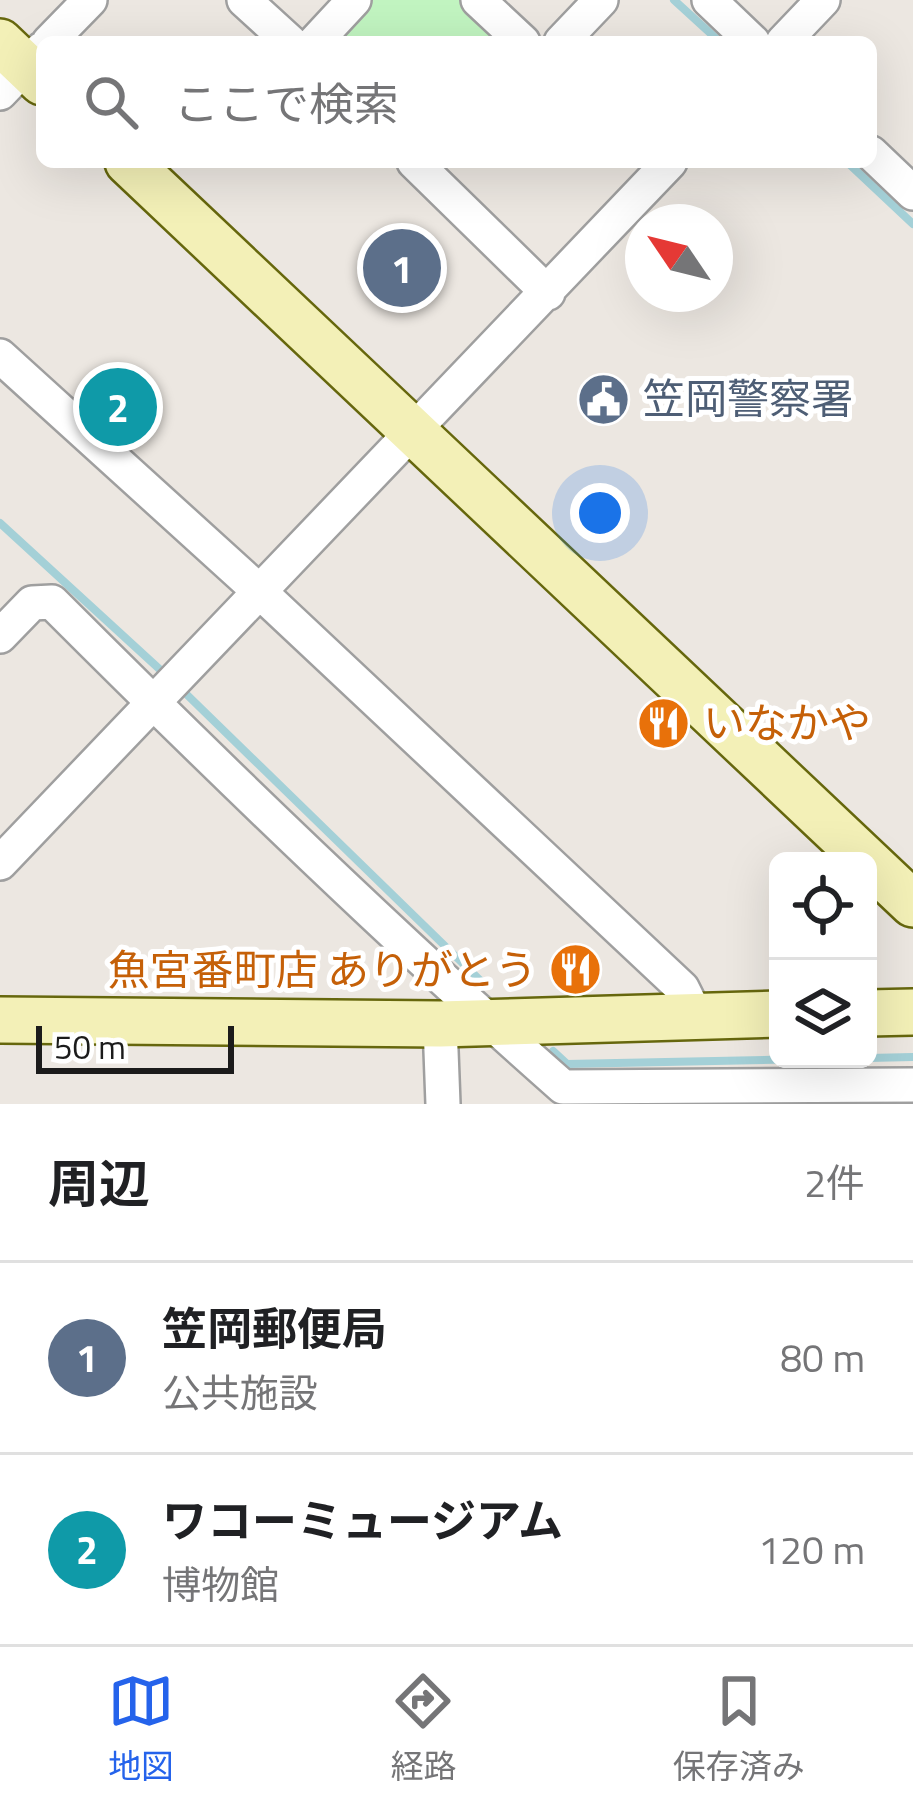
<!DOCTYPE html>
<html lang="ja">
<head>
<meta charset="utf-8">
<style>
	:root { --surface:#fff; --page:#f2f2f2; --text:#202124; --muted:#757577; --line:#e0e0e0; --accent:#2563eb }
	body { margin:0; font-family:"Titillium Web","Noto Sans JP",sans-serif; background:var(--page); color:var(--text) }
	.controls { position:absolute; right:36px; bottom:36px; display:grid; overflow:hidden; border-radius:18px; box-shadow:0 12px 48px #0002 }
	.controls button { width:108px; height:108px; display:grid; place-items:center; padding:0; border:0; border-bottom:3px solid var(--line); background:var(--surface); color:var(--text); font:60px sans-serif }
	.compass { position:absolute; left:625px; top:204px; width:108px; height:108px; border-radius:50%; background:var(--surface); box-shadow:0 12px 48px #0002; rotate:305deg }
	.scale { position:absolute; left:36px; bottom:30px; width:198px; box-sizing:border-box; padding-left:12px; border:6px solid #1b1b1b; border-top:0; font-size:33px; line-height:42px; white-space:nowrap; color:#1b1b1b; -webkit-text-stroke:9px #fff; paint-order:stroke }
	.you { position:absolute; left:600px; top:513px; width:42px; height:42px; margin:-30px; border:9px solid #fff; border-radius:50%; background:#1a73e8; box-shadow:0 0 0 18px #1a73e833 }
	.badge { display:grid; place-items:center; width:78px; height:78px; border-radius:50%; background:var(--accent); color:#fff; font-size:39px; font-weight:700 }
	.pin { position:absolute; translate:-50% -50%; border:6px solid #fff; box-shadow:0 3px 12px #0006 }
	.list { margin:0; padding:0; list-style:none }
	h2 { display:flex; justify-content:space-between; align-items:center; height:156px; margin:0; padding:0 48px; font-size:51px }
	h2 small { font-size:39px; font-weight:400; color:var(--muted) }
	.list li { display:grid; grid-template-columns:78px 1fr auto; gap:36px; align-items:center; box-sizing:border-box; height:192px; padding:0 48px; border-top:3px solid var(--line) }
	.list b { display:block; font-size:45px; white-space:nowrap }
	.list p { margin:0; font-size:39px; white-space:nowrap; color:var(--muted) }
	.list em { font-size:39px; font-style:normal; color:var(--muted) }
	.icon { flex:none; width:66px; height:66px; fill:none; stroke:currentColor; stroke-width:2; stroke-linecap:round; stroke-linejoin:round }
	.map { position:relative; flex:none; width:913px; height:1104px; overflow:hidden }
	.search { position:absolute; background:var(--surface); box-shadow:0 12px 48px #0002; left:36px; right:36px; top:36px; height:132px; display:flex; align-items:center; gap:30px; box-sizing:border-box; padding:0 42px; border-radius:18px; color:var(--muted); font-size:45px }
	.sheet { height:540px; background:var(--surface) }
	nav { display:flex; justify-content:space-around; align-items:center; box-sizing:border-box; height:168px; border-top:3px solid var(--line); background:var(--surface); font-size:33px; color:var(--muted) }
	nav a { display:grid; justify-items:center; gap:6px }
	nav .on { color:var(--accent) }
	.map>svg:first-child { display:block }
	.park { fill:#c1f4c0 }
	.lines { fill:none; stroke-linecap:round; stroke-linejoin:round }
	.stream { stroke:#a4d0d7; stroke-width:8 }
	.street-casing { stroke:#9f9f9f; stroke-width:38 }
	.secondary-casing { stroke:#66670d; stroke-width:50 }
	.street { stroke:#fff; stroke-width:33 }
	.secondary { stroke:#f3f0b7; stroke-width:45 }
	.labels { text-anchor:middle; stroke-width:10; stroke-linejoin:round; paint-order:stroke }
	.service-label { font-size:42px; fill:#4e5e75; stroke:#fff; text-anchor:start }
	.food-label { font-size:42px; fill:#c56008; stroke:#fff; text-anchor:start }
</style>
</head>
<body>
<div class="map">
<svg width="913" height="1104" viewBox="0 0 913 1104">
	<rect width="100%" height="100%" fill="#ece7e1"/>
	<path class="park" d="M370,0H476L513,42H330Z"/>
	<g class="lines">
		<path class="stream" d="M674,0L720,42
			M847,162L913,224
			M0,523L167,676
			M178,686L484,984
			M553,1051L567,1064L808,1059
			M868,1058L913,1057"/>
		<defs>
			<path id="street" d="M244,0L290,42
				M478,0L523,42
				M709,0L753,42
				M49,42L90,0
				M315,42L354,0
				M561,42L601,0
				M783,42L823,0
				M0,93L42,49
				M871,153L913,193
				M414,162L548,293
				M0,356L260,592L682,988L696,1016
				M0,636L32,603L52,602C218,768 387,932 563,1087L913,1085
				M0,863L670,162
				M440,1024L443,1104"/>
			<path id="secondary" d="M0,42L42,82
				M128,162L913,904
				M868,1013L913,1012
				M0,1020L440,1024L778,1014"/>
		</defs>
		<use href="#street" class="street-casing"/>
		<use href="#secondary" class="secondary-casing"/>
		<use href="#street" class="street"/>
		<use href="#secondary" class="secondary"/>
	</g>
	<defs>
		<symbol id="civic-disc" viewBox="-11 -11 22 22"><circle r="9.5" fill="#5c6f8a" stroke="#fff"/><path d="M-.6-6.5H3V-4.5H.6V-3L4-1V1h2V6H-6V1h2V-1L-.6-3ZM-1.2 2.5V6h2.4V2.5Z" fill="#fff"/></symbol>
		<symbol id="restaurant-disc" viewBox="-11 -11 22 22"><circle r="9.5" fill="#e8710a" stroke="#fff"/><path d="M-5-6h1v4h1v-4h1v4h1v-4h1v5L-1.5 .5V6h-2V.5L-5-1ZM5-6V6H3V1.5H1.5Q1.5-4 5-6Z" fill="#fff"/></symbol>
	</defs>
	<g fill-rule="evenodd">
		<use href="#civic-disc" x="574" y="370" width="59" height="59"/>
		<use href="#restaurant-disc" x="634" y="694" width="59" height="59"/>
		<use href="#restaurant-disc" x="546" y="940" width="59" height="59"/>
	</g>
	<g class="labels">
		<g class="service-label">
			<text x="643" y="414">笠岡警察署</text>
		</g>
		<g class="food-label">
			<text x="703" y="738">いなかや</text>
			<text x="537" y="985" text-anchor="end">魚宮番町店 ありがとう</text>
		</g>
	</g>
</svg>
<div class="controls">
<button><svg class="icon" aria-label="locate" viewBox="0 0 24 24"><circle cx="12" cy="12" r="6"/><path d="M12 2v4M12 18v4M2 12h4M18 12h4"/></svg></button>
<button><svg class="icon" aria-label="layers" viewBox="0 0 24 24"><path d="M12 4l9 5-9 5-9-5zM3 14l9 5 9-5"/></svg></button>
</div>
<svg class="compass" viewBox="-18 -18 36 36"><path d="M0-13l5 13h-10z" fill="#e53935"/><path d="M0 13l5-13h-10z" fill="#757577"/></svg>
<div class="scale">50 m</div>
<div class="you"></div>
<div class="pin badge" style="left:402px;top:268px;background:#5c6f8a">1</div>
<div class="pin badge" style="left:118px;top:407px;background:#0f9aa8">2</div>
<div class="search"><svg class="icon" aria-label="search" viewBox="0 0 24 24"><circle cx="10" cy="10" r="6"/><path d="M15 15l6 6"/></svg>ここで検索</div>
</div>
<section class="sheet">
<h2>周辺<small>2件</small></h2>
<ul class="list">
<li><span class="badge" style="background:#5c6f8a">1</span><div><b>笠岡郵便局</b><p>公共施設</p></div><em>80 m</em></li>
<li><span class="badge" style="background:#0f9aa8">2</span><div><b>ワコーミュージアム</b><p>博物館</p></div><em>120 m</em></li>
</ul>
</section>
<nav>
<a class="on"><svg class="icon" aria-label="map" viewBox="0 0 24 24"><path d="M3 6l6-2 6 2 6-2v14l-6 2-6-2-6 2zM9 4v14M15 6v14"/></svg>地図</a>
<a><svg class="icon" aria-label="directions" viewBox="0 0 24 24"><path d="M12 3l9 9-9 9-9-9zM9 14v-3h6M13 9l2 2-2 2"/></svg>経路</a>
<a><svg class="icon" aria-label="saved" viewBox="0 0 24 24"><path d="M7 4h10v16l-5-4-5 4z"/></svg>保存済み</a>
</nav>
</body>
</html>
